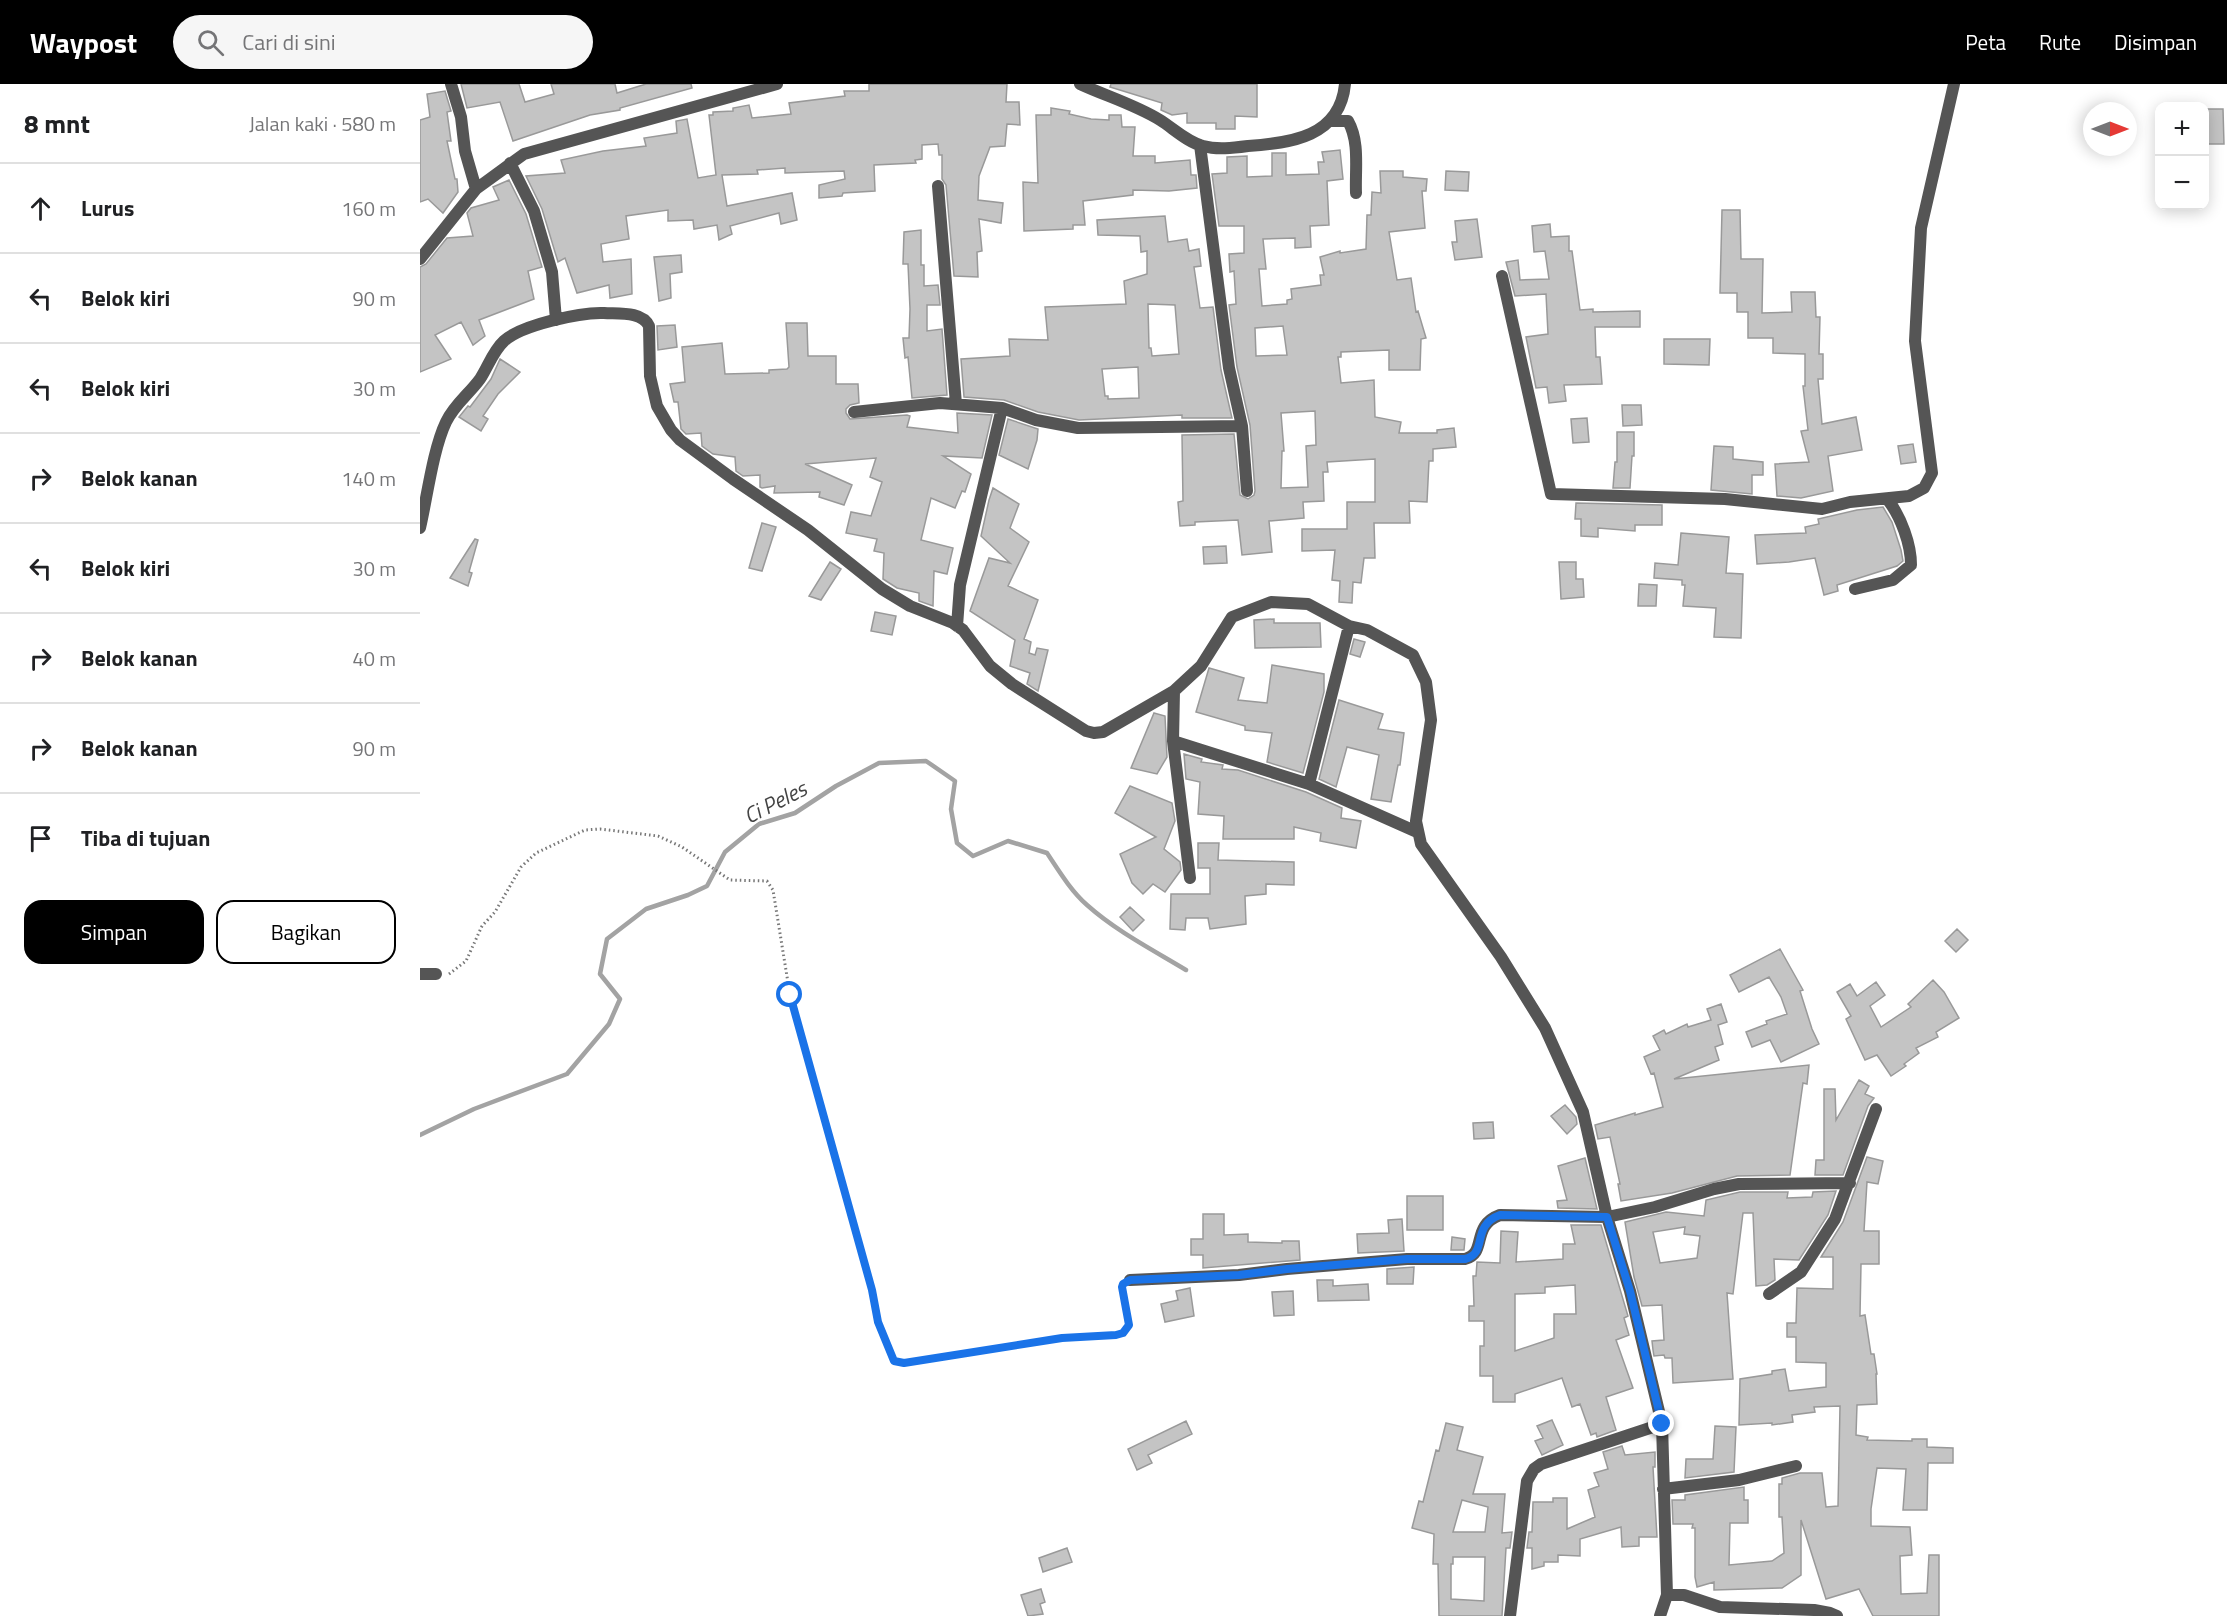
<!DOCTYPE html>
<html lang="id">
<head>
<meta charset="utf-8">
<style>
	:root { --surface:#fff; --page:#f6f6f6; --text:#202124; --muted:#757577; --line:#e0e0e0; --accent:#000 }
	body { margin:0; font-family:"Titillium Web",sans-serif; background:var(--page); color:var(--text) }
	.controls { position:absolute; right:18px; top:18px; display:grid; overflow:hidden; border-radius:12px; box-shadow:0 3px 15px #0003 }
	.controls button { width:54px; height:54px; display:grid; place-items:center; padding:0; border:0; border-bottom:2px solid var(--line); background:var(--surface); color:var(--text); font:30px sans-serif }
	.compass { position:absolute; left:1663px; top:18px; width:54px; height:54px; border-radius:50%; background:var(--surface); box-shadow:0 3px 15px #0003; rotate:90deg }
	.stop { position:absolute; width:18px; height:18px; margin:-14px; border:4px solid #1a73e8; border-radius:50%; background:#fff }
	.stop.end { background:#1a73e8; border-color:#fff; box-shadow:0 2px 6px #0008 }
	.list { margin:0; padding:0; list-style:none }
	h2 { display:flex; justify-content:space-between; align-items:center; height:78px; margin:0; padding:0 24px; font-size:26px }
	h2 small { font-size:20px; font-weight:400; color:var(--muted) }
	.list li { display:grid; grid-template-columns:39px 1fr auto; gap:18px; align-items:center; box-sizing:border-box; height:90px; padding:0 24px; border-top:2px solid var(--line) }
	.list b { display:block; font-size:22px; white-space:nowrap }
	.list em { font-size:20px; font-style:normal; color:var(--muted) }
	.actions { display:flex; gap:12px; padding:18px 24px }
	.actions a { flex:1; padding:14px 0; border:2px solid var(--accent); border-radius:18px; text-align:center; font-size:21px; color:var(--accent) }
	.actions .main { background:var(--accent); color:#fff }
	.icon { flex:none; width:33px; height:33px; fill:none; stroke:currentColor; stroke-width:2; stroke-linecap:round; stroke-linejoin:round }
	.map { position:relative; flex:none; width:1807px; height:1532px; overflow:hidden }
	header { display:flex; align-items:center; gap:36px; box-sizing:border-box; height:84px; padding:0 30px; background:var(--accent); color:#fff }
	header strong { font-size:28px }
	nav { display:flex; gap:33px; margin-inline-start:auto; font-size:21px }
	.search { width:420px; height:54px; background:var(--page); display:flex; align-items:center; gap:15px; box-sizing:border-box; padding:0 21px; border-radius:33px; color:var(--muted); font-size:22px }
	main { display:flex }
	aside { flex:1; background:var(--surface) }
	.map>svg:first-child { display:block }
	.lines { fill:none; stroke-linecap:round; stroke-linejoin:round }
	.stream { stroke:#a3a3a3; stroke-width:4.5 }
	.building { fill:#c4c4c4; stroke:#999; stroke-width:1.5; fill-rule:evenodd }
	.path { stroke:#777; stroke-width:3; stroke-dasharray:1.5 3; stroke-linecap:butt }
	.minor { stroke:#555; stroke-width:12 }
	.route { stroke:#1a73e8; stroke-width:8 }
	.labels { text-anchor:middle; stroke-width:4.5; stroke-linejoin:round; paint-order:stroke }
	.water-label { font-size:22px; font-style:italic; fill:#444; stroke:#fff }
</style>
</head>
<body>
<header>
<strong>Waypost</strong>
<div class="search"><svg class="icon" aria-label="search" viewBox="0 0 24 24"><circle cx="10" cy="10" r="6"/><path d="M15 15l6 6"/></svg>Cari di sini</div>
<nav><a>Peta</a><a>Rute</a><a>Disimpan</a></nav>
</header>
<main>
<aside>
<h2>8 mnt<small>Jalan kaki · 580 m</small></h2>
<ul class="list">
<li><svg class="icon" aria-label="ahead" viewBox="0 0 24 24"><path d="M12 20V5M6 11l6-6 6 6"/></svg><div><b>Lurus</b></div><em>160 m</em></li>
<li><svg class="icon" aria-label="left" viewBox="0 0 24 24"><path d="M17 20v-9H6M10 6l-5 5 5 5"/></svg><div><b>Belok kiri</b></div><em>90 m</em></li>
<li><svg class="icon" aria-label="left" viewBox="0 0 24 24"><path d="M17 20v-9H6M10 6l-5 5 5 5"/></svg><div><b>Belok kiri</b></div><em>30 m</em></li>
<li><svg class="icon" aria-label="right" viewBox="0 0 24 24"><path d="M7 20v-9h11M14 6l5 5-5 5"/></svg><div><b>Belok kanan</b></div><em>140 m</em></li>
<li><svg class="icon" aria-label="left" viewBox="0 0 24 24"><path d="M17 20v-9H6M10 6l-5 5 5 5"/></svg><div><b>Belok kiri</b></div><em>30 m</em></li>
<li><svg class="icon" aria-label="right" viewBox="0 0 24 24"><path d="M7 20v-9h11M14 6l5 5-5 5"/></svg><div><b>Belok kanan</b></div><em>40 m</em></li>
<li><svg class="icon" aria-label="right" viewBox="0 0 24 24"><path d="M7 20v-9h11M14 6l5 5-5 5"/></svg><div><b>Belok kanan</b></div><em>90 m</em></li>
<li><svg class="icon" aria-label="arrive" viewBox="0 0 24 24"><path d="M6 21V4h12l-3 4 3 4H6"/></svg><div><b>Tiba di tujuan</b></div></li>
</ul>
<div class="actions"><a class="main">Simpan</a><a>Bagikan</a></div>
</aside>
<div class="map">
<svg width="1807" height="1532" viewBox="0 0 1807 1532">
	<rect width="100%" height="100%" fill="#fff"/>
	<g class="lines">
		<path class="stream" d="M0,1051L54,1025L147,990L189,940L200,915L180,890L187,855L226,825L268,811L287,802L305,768L339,740L375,729L416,702L459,679L506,677L535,697L531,725L537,759L553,772L588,757L627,769C639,787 651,807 667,821C696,847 733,866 766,886"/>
	</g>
	<path class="building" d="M41,0H99L105,18L134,10L131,0H195L197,9L226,0H271L272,4L200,24V26L170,31L93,57L80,18L47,24Z
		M449,0H587L586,18H599L600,41L587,40L585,62L570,63L559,92L558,116L583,119L581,139L559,135L562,167L557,168L558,193L534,192L526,101L522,95V71H519L518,60L502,61V75L495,76L496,79L454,81L455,107L423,109L422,112L399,114V101L425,95L424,87L365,89V84L337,86L338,90L302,91L307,122L372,109L377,136L361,140L359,129L310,142L312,150L299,156L297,141L274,145L273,136L248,137V126L206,132L209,155L181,160L183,178L211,175L212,210L190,214L189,201L157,209L145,174L138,178L122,125L106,92L145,89L141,76L183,67L226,62L224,54L257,49L256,37L267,35L278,94L296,91L289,31H293V28L313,27V24L329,21L332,34L371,30L369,19L425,12L424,7H449Z
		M691,0H837V33L815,32V45H796V39H767V29L752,31L741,26L742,19L690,3Z
		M25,7L31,27L27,28L31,57H27L35,95H37L38,108L23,129L8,115L0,118V36L10,33L7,10Z
		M631,24L650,27L649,30L671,35L689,36V31H701L702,43H715L713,72H735V79L770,76L771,91H776L777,104L749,107L713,106V111L663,117L665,141H653V145L604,147L603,98L618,99L616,31H631Z
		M1785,25H1803L1804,60H1785Z
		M920,66L923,95L907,97L909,141L890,142L891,163L875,164V154L843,155L846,185H839L842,222L867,220V216L872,215L871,205L901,201L900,191H904L900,173L920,167V169L946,165L947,131H951L952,108L961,109L960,87H983V93L1007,95L1006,107H1002L1005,144L969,148L977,196L991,194L996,228L998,227L1006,254L1001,255L1000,286H969V266L921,268V273H918L921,299L954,296L955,333L981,338L979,349H1017V346L1034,344L1036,363L1013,365V377H1009L1007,418L989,417L990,439H954L955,474H944L941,499L933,498L932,519L919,518L920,497L912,496L915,466L882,467V445H927V418H955V375L907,378L908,388H903L904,417L883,418L884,434L849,437L852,468L822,471L818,436L775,438V441L760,442L758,418L763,417L762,351L814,350L820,411L828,415L834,411L835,407L830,341L817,283L809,221L816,220L814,187L810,188L809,170L824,169V142H799L792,90L807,89V73L827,72V93L852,92V69H866V91L899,90L898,78H904L902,68ZM863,242L867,271L836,272L835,244ZM895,327L896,361L886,362L888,403L861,404L862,367H864L861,329Z
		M1026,87L1049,88L1048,107L1025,106Z
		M89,96L106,130L122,183L108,187L114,215L59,236L65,252L53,261L41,238L15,251L31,275L0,288V183L6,180L27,154L53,152L47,129L51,124L79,116L73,103Z
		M1302,126H1320L1321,175H1343L1342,229L1372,228L1371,208H1395L1396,233H1400L1399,270H1403V295H1398L1402,340L1436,333L1442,366L1408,372L1413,407L1381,414L1357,412L1355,380L1389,378L1381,347L1388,346L1383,302H1385V270L1353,269V254H1328V228H1317V209H1300Z
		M745,132L748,158L767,155L769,167L779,165L781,182L774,183L780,224L793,223L801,286L812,334H762V331L659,336L618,328L584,316L544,313L541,275L590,272L589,255L628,256L625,223L706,220L704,197L727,190V167L721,168L720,152L678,151L677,136ZM728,220L755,221L759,270L732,272L731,264H729ZM718,283L719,314L688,315V312H685L682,285Z
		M1057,135L1062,173L1035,176L1032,158H1037L1035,137Z
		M1130,140L1131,153L1149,152V167H1152L1160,226L1173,225V228L1220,227V243H1175L1176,273H1180L1182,300L1144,301L1146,317L1129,319L1127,303L1116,304L1106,253L1128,250L1126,210L1095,212L1086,178L1098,176L1100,196L1129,195L1125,167L1114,168L1112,142Z
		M501,146V181H504V202L518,201L520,221H507V247L522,245L527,311L492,314L488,273L485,274L483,254H489L490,225L488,180H483L484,148Z
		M261,171L262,188L250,190L251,214L239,217L234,173Z
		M366,239H387L388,272H416V300H438L439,319L430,321L426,325V329L430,335L487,331L490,332L487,343L538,349L537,329L572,331L562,374L523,372L551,390L545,408L542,407L535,424L511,414L501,456L533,464L527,490L514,487L513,522L499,517V509L477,504L463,495L464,469L454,467L457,455L426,449L431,428L451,432L462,398L450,393L456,374L385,380L432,401L424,421L399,413L400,408L354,409L355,402L342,404L340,403V391L323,392L316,387L315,373L293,370L282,362L281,349L266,350L261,345L258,318H254L250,300L265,298L262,263L302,259L305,290L349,289V286L367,285L369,283Z
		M255,241L257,263L238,266L237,242Z
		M1244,255H1290L1289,281L1244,280Z
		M80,275L100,288L78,310L63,332L68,335L61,347L39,333L48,322L50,323L71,295Z
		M1202,321H1221L1222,341L1203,342Z
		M1167,334L1169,358L1153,359L1151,335Z
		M588,335L618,345L617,356L608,385L579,371Z
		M1197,348H1214V372H1212L1210,404H1193L1195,378H1197Z
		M1493,360L1496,378L1481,380L1478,362Z
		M1294,362L1313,363V375L1343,378V391H1332V410L1291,406Z
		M573,404L599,420L590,444L609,458L588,502L618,516L604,555L611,558L609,569L615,571L617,564L628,566L618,607L607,600L610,589L590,582L595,556L550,527L569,474L590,479L561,452L569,416Z
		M1156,419L1242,421V441H1215V447L1178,444V453L1161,452V435H1155Z
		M1463,423L1472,438L1481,466L1483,477L1477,482L1417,501L1418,507L1404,511L1395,474L1369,478L1337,480L1335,451L1386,449L1385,443L1399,440L1398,435L1437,426Z
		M342,439L356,443L342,487L329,484Z
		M1261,449L1309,453L1306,489L1323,490L1321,554L1294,553L1296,524L1263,522L1265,501H1262V496L1234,494L1235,479L1258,481Z
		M55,455L58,456L49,488L52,489L48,502L30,494Z
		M806,462L807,479L784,480L783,463Z
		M410,478L421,485L401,516L389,512Z
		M1139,478H1156V495H1163L1164,513L1141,515Z
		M1219,500L1237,501L1236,522H1218Z
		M455,528L476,532L472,551L451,547Z
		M854,535V539H900L901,563L835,564L834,536Z
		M934,555L945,558L940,573L930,570Z
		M852,581L904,590V608L883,689L847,678L852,649L825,646V642L776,628L789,584L824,594L818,616L847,619Z
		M919,616L963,630L958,645L984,649L980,681H978L971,718L951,715L959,671L927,663L916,703L899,695Z
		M734,629L745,632L747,673L737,690L711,684Z
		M764,670L782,675L781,678L803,681L802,685L818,686L886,708L922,724L921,734L941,737L936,764L900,757L901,749L874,743V755H803L804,732L778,730L780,698L766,695Z
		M710,702L752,719L755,737L744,765L760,778L761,786L745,808L733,800L723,810L712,799L700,770L736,753L695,729Z
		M778,759H799L798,776L874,778V801L846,800V810L825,812L826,840L790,845L788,834H766L765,846L750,845L751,810H790V784H778Z
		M710,823L724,836L713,847L700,833Z
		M1537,845L1548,856L1536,868L1525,857Z
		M1360,865L1383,906L1380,907L1392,945L1399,960L1361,978L1350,956L1332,963L1326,948L1347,940L1346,937L1367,930L1361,913L1349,893L1319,908L1310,891Z
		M1513,896L1524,908L1539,934L1516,948L1518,953L1496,964L1499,969L1484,980L1486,982L1471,992L1457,971L1445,976L1426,935L1431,932L1417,908L1430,900L1437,912L1456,898L1465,911L1450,922L1461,943L1491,923L1488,920Z
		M1301,920L1307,938L1298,941L1303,960L1295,963L1299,976L1254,995L1389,981L1387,1000L1383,999L1370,1091L1317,1092L1252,1109L1201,1117L1198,1100H1200L1190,1053L1178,1055L1175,1041L1215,1029V1031L1243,1023L1234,989L1231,990L1224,973L1240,966L1233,952L1244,946L1246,950L1267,940L1268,943L1291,936L1287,925Z
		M1439,996L1449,1002L1445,1010L1454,1014L1448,1022L1423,1091H1395L1396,1076H1404V1005H1415L1416,1036Z
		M1145,1021L1156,1033L1157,1040L1147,1050L1131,1032Z
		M1073,1038L1074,1054L1054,1055L1053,1039Z
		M1447,1073L1463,1077L1458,1100L1447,1098L1444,1147H1459V1180H1441L1440,1232L1445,1231L1451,1270H1454L1457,1290H1456L1457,1320L1437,1321L1436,1351L1448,1353L1447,1356L1492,1357V1355H1507V1363L1533,1364V1379H1508L1507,1426H1483L1486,1385L1457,1384L1451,1425V1442L1490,1443L1492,1471L1480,1472L1481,1510L1507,1509L1509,1471H1519V1532H1453L1439,1505L1406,1515L1381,1436V1491L1362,1504L1294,1506V1498L1277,1503L1275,1493V1444H1272L1273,1440H1253L1252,1416H1265V1411L1324,1403V1416H1328V1439H1310L1309,1481L1352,1477L1364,1469L1362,1433H1359V1400H1362V1394L1380,1389H1402L1406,1423L1418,1422L1420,1322L1394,1323L1395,1328L1372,1331L1373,1338L1352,1341V1339L1319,1341L1320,1295L1352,1290V1287L1365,1285L1369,1307L1406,1303V1279L1376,1278V1253H1367V1239H1376L1377,1204L1413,1205V1173H1401L1423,1138Z
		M1165,1074L1177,1125L1138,1124L1137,1117L1147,1116L1138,1082Z
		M1416,1107L1408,1131L1379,1176L1354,1175L1355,1196L1347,1201L1336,1202L1333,1129H1323L1313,1210L1307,1209L1313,1295L1253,1299L1252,1274H1245L1244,1271L1234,1272L1233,1266L1232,1257L1244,1256L1242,1221L1222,1222L1214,1193L1205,1138L1246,1128L1284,1132L1286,1116L1320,1108H1368L1367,1114L1392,1113L1393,1108ZM1265,1143L1264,1150L1280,1152L1277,1174L1240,1179L1233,1148Z
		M987,1112H1023V1146H987Z
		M783,1130H804V1151L828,1150V1158L862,1159V1157H879L880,1176L783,1184V1171H771V1155H783Z
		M982,1135L984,1167L938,1169L937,1150L969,1149L968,1136Z
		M1151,1141H1181L1208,1232L1204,1234L1209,1251L1196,1256L1213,1304L1186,1313L1196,1346L1177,1353L1176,1349L1171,1351L1160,1320L1152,1323L1142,1294L1095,1310V1318H1073V1292H1060V1262H1064V1237H1049V1222H1054L1053,1192H1056L1057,1178L1080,1179L1081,1147L1098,1148L1096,1178L1143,1175V1160H1155ZM1155,1201L1156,1230H1134V1254L1095,1267V1210L1125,1209V1203Z
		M1032,1153L1045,1155L1044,1166H1031Z
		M994,1183L993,1200H967V1185Z
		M897,1196H913V1202L948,1200L949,1216L898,1217Z
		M770,1204L774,1232L745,1238L741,1220L758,1216L756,1207Z
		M873,1207L874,1231L854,1232L852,1208Z
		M1132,1336L1143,1361L1122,1371L1115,1357L1123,1354L1117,1342Z
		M766,1337L772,1350L728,1371L732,1379L717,1386L708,1365Z
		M1026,1339L1043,1343L1037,1366L1063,1373L1053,1410H1085L1082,1449L1092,1448L1090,1464H1086L1082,1532H1019L1018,1480H1013L1014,1450L992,1444L999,1417L1003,1418L1016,1366L1019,1367ZM1042,1416L1068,1423L1065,1448H1033ZM1033,1473H1065L1064,1517L1031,1515V1480H1033Z
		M1295,1342L1316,1343L1314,1388L1265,1394L1266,1375H1293Z
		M1202,1362L1205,1371L1235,1368V1383H1233L1237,1453H1219V1462L1202,1463L1201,1443L1160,1455V1472L1138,1471V1478H1124V1482L1112,1485V1464H1107L1109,1448H1112L1113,1418H1133V1414H1147V1445L1175,1433L1168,1406L1179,1402L1174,1389L1188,1385L1183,1368Z
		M647,1464L652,1478L623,1488L619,1474Z
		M621,1505L625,1518L620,1520L623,1530L608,1532L601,1511Z"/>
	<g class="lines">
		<path class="path" d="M29,890L46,877L62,842L75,828L101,783L116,769L165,746L180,745L238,752L262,763L310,796L347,797L353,806L370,911L452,1206L458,1238L474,1277L484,1279L546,1268L619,1259L635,1255L696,1251L703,1249L709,1241L702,1205"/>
		<path class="minor" d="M31,0L41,33L45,67L56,105
			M660,0C686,12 716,21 740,36C753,44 767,58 783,62C797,66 813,64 828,62C871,59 920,53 925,0
			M909,37H928C940,58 935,86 936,109
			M780,61L809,284L822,342L827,407
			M90,79L114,127L132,188L136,236
			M518,102L536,320
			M0,175L56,105L104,70L357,0
			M1082,192L1131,410L1305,415L1402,425L1430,418L1489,412L1504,404L1512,389L1495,257L1501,144L1534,0
			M434,328L520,319L582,324L616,336L658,344L822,342
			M0,444C7,414 13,365 26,338C34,321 49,310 60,295C68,283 73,267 84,257C101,241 161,228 184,229C198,230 222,227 229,242L230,292L237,322L251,346L260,356L313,395L388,446L462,505L490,522L533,539L543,546L570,582L592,600L666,647L674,649L683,648L754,607L781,582L812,533L851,518L888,520L929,542L947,546L993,571L1006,598L1011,636L996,737L1001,760L1081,873L1125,944L1163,1028L1187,1133L1210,1207L1242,1340L1247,1511H1264L1300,1523L1394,1526L1410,1529L1417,1532
			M1435,505L1473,496L1491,481C1491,460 1481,433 1468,416
			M537,542L540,501L582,324
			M754,607L753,657L770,794
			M753,657L889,700L997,748
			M889,700L929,542
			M0,890H16
			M710,1196L819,1191L867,1185L987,1175H1045C1068,1169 1050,1142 1080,1131L1187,1133L1235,1123L1294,1105L1319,1100L1430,1099
			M1349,1210L1381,1188L1415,1135L1456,1025
			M1243,1405L1319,1396L1376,1382
			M1090,1532L1107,1397L1114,1385L1121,1380L1242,1340
			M1240,1532L1247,1511"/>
	</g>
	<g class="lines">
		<path class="route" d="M370,911L452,1206L458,1238L474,1277L484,1279L642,1254L696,1251L703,1249L709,1241L702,1203L703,1200L710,1196L819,1191L867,1185L987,1175H1045C1069,1169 1050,1142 1080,1131L1187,1133L1210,1207L1242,1340"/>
	</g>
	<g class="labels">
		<g class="water-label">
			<text transform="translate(355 718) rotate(-27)" y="8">Ci Peles</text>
		</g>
	</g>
</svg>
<div class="controls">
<button>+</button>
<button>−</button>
</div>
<svg class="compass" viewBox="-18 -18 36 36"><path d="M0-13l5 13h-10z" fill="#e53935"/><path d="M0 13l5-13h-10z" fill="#757577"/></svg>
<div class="stop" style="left:370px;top:911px"></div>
<div class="stop end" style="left:1242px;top:1340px"></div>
</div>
</main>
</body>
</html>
